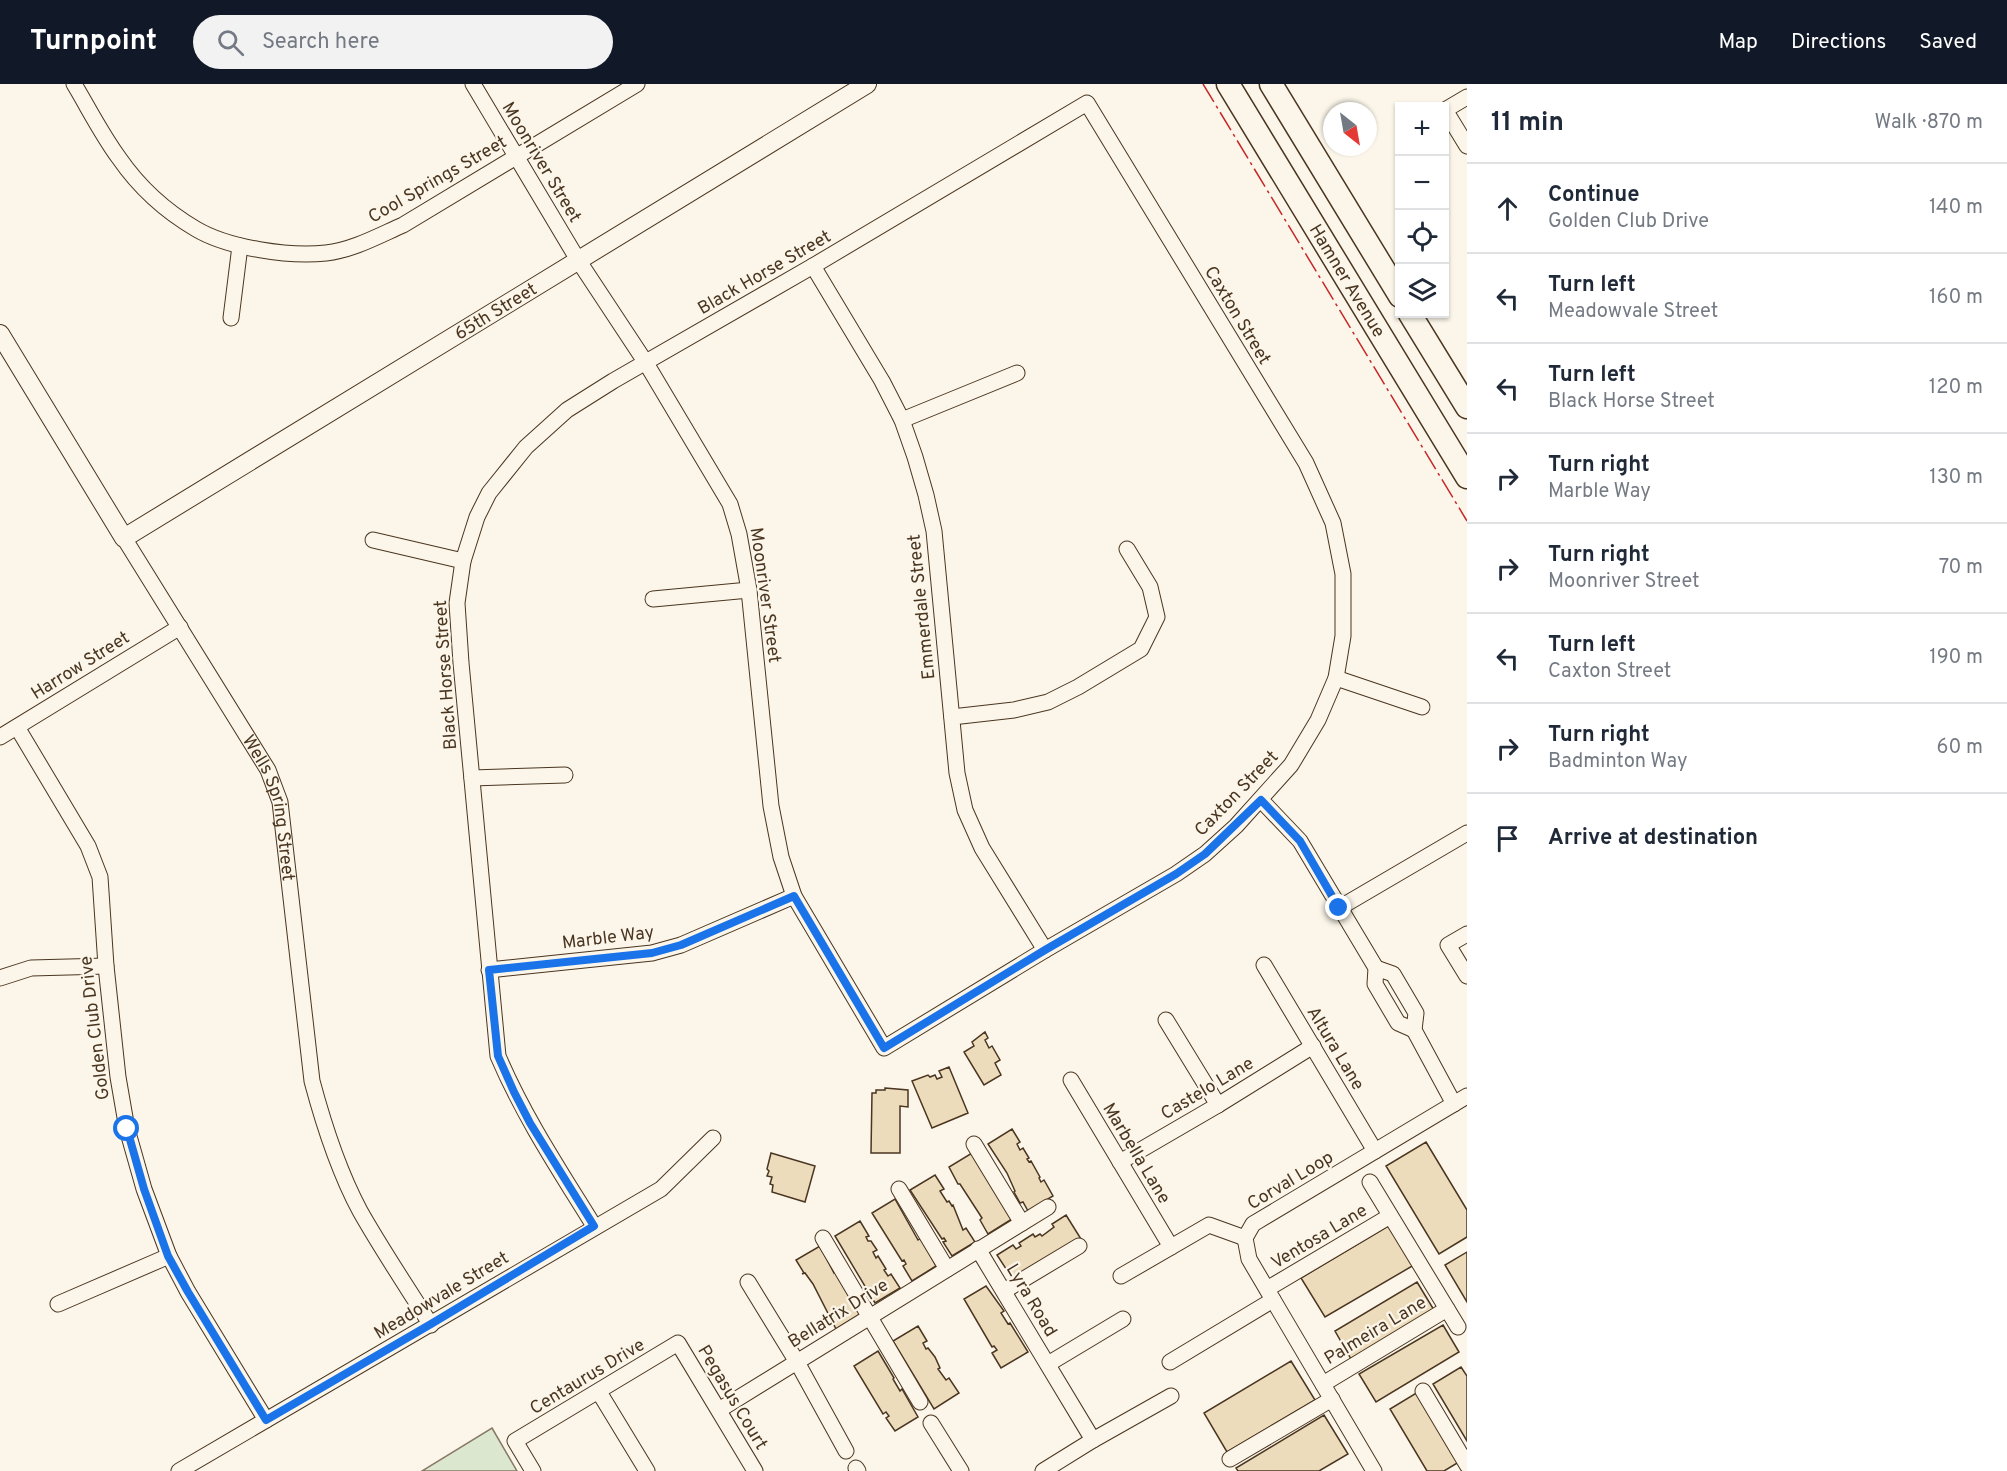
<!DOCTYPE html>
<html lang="en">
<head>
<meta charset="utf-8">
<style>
	:root { --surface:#fff; --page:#f2f2f3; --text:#1f2937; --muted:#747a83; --line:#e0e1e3; --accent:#111827 }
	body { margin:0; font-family:Overpass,sans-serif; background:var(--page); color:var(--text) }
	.controls { position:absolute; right:18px; top:18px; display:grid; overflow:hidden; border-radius:0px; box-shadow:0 2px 4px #0004 }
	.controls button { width:54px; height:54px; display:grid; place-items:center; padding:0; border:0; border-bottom:2px solid var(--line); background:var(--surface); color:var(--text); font:30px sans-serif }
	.compass { position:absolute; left:1323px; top:18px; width:54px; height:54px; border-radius:50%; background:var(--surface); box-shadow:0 2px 4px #0004; rotate:149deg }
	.stop { position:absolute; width:18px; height:18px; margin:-14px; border:4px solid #1a73e8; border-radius:50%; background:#fff }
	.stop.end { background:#1a73e8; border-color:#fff; box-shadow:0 2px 6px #0008 }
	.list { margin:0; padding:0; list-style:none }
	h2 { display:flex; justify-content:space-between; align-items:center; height:78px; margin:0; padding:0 24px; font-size:26px }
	h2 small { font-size:20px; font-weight:400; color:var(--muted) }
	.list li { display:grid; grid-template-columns:39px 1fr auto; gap:18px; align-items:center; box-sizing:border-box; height:90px; padding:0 24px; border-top:2px solid var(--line) }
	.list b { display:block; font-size:22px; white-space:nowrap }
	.list p { margin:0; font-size:20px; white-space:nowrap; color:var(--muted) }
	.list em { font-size:20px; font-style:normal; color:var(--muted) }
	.icon { flex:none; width:33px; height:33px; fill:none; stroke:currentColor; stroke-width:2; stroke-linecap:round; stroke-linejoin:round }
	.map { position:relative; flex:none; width:1467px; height:1387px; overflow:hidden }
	header { display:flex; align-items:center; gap:36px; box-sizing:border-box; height:84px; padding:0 30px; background:var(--accent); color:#fff }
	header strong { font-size:28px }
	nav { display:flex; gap:33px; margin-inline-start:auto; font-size:21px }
	.search { width:420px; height:54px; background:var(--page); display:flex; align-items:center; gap:15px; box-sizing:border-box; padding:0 21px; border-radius:33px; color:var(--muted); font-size:22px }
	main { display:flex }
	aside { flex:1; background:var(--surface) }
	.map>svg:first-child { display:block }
	.green { fill:#dce7d0; stroke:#887966; stroke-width:1.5 }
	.building { fill:#ecdcbc; stroke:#4a3520; stroke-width:1.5 }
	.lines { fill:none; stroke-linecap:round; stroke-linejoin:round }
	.minor-casing { stroke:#4a3520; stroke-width:17 }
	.tertiary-casing { stroke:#4a3520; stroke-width:20 }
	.primary-casing { stroke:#4a3520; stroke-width:25 }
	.minor { stroke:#fbf6e9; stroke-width:15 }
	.tertiary { stroke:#fbf6e9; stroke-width:18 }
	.primary { stroke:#fbf6e9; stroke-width:22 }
	.power { stroke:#c62828; stroke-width:1.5; stroke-dasharray:21 4.5 3 4.5; stroke-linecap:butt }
	.route { stroke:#1a73e8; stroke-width:8 }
	.labels { text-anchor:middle; stroke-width:4.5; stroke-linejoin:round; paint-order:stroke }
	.street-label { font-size:18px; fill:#4a3520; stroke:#fbf6e9 }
</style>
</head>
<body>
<header>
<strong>Turnpoint</strong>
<div class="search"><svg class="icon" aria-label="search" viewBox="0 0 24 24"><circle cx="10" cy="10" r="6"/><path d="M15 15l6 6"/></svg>Search here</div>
<nav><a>Map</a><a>Directions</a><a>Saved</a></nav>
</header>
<main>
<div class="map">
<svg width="1467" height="1387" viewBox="0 0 1467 1387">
	<rect width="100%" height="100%" fill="#fbf6e9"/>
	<path class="green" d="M492,1344L517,1387H422Z"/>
	<path class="building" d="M985,948L988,954L985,956L989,964L992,962L1000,976L995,979L1001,991L984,1001L964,968L974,962L972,958Z
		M949,983L968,1029L932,1044L912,997L928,991L930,993L935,991L937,995L942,993L939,987Z
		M885,1004L908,1006V1023L900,1022V1069H871L872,1009H876V1006H885Z
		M1012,1045L1020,1058L1017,1060L1020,1066L1023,1064L1029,1074L1027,1075L1029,1078L1031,1077L1040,1093L1039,1094L1041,1098L1044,1096L1053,1112L1028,1127L1023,1118L1020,1119L1014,1108L1015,1107L1007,1089L988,1060Z
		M1426,1058L1467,1126V1153L1439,1170L1386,1082Z
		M771,1069L815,1082L805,1118L772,1108L773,1101L770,1100L772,1093L767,1092L769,1087L767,1085Z
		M972,1069L1012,1135L988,1150L980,1136L982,1134L960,1100H958L949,1083Z
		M935,1091L944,1105L940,1107L947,1118L949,1117L952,1122L953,1121L963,1146L966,1144L975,1158L952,1172L943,1158L946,1157L944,1154L942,1155L910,1106Z
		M895,1115L918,1156L921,1154L936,1182L912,1197L903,1182L906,1180L904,1176L902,1177L872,1129Z
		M1066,1131L1081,1155L1014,1197L997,1171L1013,1161L1016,1165L1021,1162L1019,1159L1033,1150L1035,1153L1040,1150L1042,1152L1054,1143L1052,1140Z
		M860,1137L869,1152L866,1153L868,1157H871L877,1166L873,1168L876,1174L878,1172L886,1185L884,1186L888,1192L891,1190L900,1204L875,1219L835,1152Z
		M1390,1141L1414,1181L1325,1233L1301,1194Z
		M820,1162L834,1189L835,1188L850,1213L862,1229L836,1245L813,1200L805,1189L802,1190L804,1189L796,1176Z
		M1467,1168V1218L1445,1181Z
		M1417,1198L1434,1226L1351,1275L1335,1247Z
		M986,1202L1004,1227L1001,1229L1008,1240L1010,1239L1028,1268L1001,1284L992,1269L997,1266L994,1262L992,1263L964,1215Z
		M1443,1241L1459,1268L1376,1318L1359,1290Z
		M918,1242L927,1257L923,1259L926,1265L928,1264L935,1273L940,1284L938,1285L946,1296L949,1294L959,1309L934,1325L893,1257Z
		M878,1267L894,1294L893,1295L900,1307L902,1305L918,1333L895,1347L886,1334L889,1332L886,1328L883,1330L854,1282Z
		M1291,1277L1315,1316L1227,1368L1204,1329Z
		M1461,1283L1467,1292V1357L1433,1300Z
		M1418,1308L1459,1378L1444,1387H1427L1390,1325Z
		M1324,1331L1348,1370L1319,1387H1238L1236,1384Z"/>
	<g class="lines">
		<defs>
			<g id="minor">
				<path d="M74,0C89,25 102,51 119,74C139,103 167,128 196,145C228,164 289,173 326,169C353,166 378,152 403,141L637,0"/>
				<path d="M473,0L578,176L646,279L730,420L739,450L749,506L771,722L781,773L794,812L884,964L1045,866L1176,790L1205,770L1236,742L1291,681L1318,636L1336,594L1343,552V490L1333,439L1306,379L1087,19L813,182L613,297L567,326L526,363L489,409L477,433L463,477L457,519L461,579L498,972C524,1033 560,1087 594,1142"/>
				<path d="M1467,13L1445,26L1467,62"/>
				<path d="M813,182L882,297L902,336L915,373L926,411L934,447L957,689L965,726L982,764L1045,866"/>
				<path d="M231,234L240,162"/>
				<path d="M902,336L1017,289"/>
				<path id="s1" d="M124,454L268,686L280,718L312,997C324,1042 338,1086 360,1127C382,1166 407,1203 431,1241"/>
				<path d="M373,456L463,477"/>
				<path d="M653,515L749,506"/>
				<path d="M1336,594L1422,623"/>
				<path d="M952,633L1014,626L1048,618L1078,603L1141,565L1157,533L1150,503L1127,465"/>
				<path d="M17,643L88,762L100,793L106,882L118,993L127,1045L144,1105L169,1172L188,1208L266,1336"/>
				<path d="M0,653L180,543"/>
				<path d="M472,694L565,691"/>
				<path d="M1261,716L1300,757L1376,884L1375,900L1398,939L1414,946"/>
				<path d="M1339,824L1467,749"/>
				<path d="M1467,850L1448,861L1467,892"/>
				<path d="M1264,881L1375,1067"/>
				<path d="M1376,884L1393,890L1416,929L1414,946L1454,1020"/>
				<path d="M489,886L652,869L681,861L794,812"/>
				<path d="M0,894L31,884L106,882"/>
				<path d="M1166,936L1218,1021"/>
				<path d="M1071,996L1171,1163"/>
				<path d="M974,1060L1022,1139"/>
				<path d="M1120,1078L1218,1021L1313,962"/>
				<path d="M1370,1098L1458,1243"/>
				<path d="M899,1105L947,1185"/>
				<path d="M823,1154L920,1318"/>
				<path d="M978,1165L1093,1356"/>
				<path d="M1121,1192L1209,1141L1245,1154"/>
				<path d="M748,1198L797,1278L846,1367"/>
				<path d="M1267,1205L1390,1132"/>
				<path d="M1004,1207L1079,1162"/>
				<path d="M58,1220L169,1172"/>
				<path d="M1170,1278L1273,1216"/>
				<path d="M1048,1280L1123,1235"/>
				<path d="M1323,1300L1447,1225"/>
				<path d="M1423,1307L1467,1381"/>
				<path d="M599,1308L647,1387"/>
				<path d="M719,1326L1048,1123"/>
				<path d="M931,1339L961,1387"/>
				<path d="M1230,1375L1332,1315"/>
				<path d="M856,1384L858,1387"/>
				<path d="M179,1387L661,1105L713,1054"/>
				<path d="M533,1387L515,1357L678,1259L755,1387"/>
				<path d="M1043,1387L1093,1356L1171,1312"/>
				<path d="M1374,1387L1249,1175L1245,1154L1253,1140L1467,1012"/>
			</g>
			<g id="tertiary">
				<path id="s2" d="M0,250L124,454L867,0"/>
			</g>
			<g id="primary">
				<path id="s3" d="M1228,0L1467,393"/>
				<path d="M1271,0L1400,212"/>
				<path d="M1410,230L1467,323"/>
			</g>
		</defs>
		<use href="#minor" class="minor-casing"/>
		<use href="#tertiary" class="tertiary-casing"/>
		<use href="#primary" class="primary-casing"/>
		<use href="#minor" class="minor"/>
		<use href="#tertiary" class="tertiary"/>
		<use href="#primary" class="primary"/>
		<path class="power" d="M1203,0L1467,437"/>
	</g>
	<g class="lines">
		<path class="route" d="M127,1045L144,1105L168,1172L188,1208L266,1336L431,1240L594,1142L530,1039L514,1008L498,972L489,886L652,869L681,861L794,812L884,964L1045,866L1176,790L1205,770L1261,716L1300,757L1339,824"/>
	</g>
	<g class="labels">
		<g class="street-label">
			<text transform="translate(542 78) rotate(59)" y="6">Moonriver Street</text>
			<text transform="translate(437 95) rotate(-30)" y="6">Cool Springs Street</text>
			<text transform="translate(764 188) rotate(-30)" y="6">Black Horse Street</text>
			<text dy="6" stroke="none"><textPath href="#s3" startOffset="230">Hamner Avenue</textPath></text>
			<text dy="6" stroke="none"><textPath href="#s2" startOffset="674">65th Street</textPath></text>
			<text transform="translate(1238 231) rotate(59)" y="6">Caxton Street</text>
			<text transform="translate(766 511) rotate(82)" y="6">Moonriver Street</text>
			<text transform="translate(921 523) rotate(-96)" y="6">Emmerdale Street</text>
			<text transform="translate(80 581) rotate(-32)" y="6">Harrow Street</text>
			<text transform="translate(445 591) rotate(-94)" y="6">Black Horse Street</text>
			<text transform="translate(1236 709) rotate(-46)" y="6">Caxton Street</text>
			<text dy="6" stroke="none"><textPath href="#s1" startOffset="310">Wells Spring Street</textPath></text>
			<text transform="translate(608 853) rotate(-7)" y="6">Marble Way</text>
			<text transform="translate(94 944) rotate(-97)" y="6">Golden Club Drive</text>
			<text transform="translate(1336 964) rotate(59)" y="6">Altura Lane</text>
			<text transform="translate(1207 1004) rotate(-31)" y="6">Castelo Lane</text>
			<text transform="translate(1137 1069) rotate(59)" y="6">Marbella Lane</text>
			<text transform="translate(1290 1096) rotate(-31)" y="6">Corval Loop</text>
			<text transform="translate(1319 1152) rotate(-31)" y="6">Ventosa Lane</text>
			<text transform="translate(441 1211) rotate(-31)" y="6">Meadowvale Street</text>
			<text transform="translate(1032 1216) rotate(59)" y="6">Lyra Road</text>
			<text transform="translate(838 1229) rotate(-32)" y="6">Bellatrix Drive</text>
			<text transform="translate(1375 1246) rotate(-31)" y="6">Palmeira Lane</text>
			<text transform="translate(587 1292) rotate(-31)" y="6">Centaurus Drive</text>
			<text transform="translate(733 1313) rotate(59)" y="6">Pegasus Court</text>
		</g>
	</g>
</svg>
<div class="controls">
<button>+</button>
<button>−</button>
<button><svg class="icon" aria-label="locate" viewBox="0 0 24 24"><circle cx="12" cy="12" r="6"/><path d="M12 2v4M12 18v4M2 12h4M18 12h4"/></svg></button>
<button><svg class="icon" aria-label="layers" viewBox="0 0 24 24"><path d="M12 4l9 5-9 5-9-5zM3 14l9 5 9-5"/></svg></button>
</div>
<svg class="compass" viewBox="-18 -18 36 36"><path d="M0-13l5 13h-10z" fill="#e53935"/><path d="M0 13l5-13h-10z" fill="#747a83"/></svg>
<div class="stop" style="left:127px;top:1045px"></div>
<div class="stop end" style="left:1339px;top:824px"></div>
</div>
<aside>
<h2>11 min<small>Walk · 870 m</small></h2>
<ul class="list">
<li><svg class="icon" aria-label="ahead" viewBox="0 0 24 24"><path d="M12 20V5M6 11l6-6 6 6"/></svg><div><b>Continue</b><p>Golden Club Drive</p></div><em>140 m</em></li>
<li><svg class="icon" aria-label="left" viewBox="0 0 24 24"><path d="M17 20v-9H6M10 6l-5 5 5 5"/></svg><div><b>Turn left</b><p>Meadowvale Street</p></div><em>160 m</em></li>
<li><svg class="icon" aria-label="left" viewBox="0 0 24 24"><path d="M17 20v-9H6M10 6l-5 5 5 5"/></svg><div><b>Turn left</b><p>Black Horse Street</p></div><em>120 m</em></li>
<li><svg class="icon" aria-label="right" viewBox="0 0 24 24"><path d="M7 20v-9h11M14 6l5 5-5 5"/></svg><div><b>Turn right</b><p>Marble Way</p></div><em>130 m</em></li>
<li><svg class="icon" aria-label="right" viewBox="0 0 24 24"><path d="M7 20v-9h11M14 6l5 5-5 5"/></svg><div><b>Turn right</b><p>Moonriver Street</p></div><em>70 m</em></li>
<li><svg class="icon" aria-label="left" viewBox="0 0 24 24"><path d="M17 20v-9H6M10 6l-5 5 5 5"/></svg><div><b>Turn left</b><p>Caxton Street</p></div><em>190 m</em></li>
<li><svg class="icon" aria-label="right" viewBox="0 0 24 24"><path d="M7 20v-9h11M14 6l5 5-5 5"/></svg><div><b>Turn right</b><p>Badminton Way</p></div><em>60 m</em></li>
<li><svg class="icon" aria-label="arrive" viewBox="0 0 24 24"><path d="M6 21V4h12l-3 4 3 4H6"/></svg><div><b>Arrive at destination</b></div></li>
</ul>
</aside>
</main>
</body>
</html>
